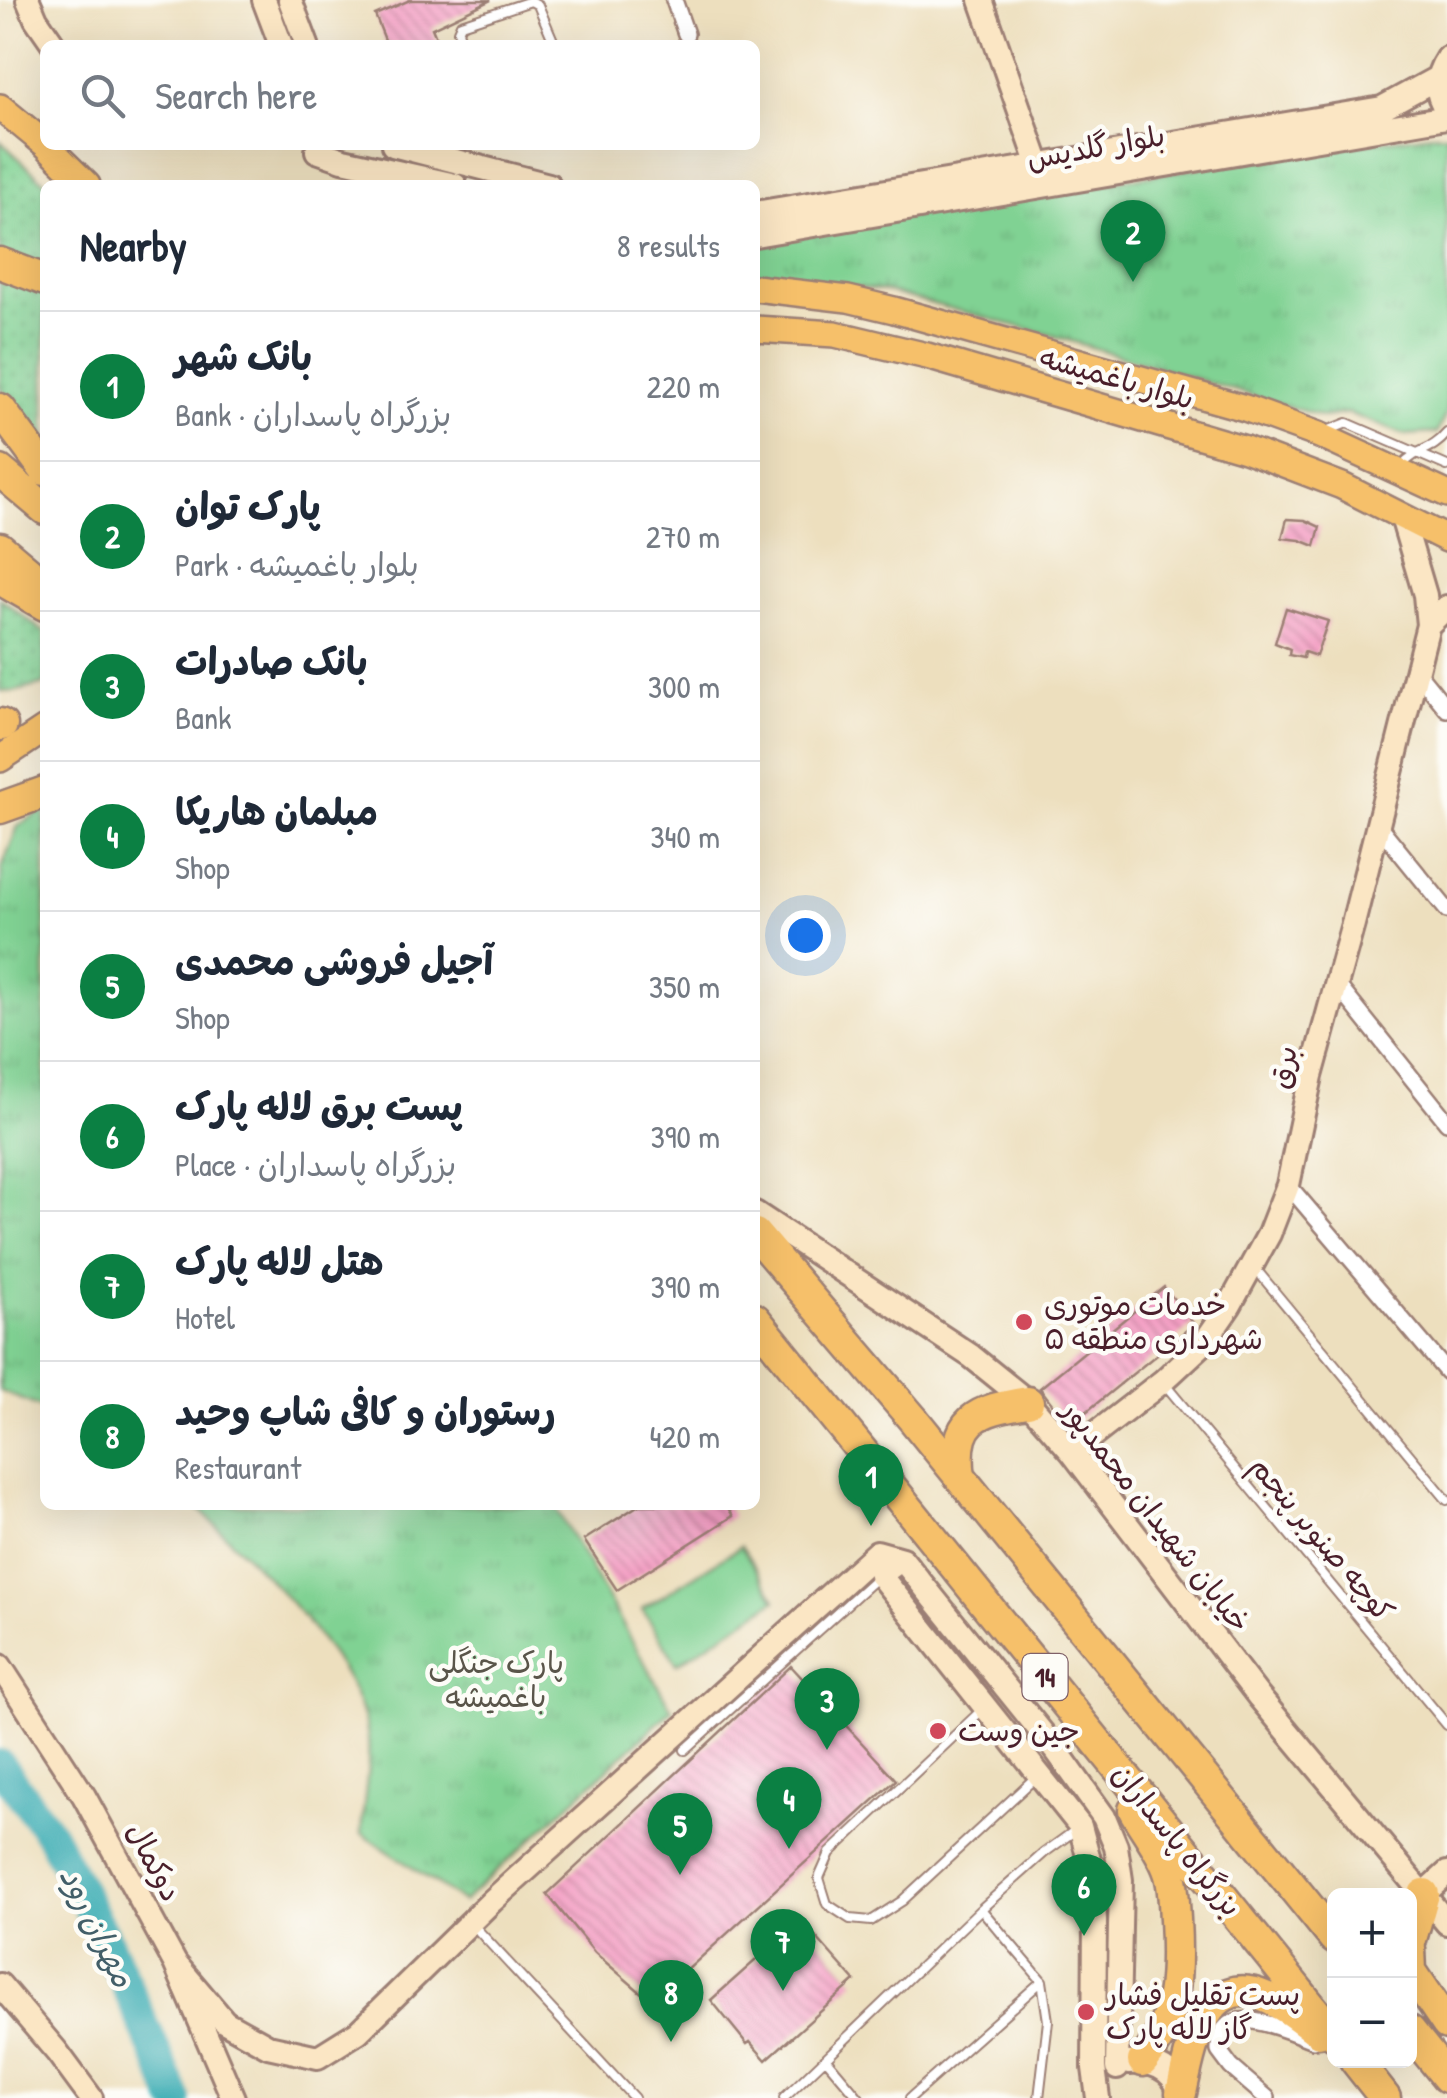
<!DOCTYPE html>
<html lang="en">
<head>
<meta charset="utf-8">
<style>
	:root { --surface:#fff; --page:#f2f2f3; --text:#1f2937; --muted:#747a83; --line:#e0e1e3; --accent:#0b8043 }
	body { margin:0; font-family:"Patrick Hand","Playpen Sans Arabic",sans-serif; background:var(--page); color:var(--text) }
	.controls { position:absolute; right:30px; bottom:30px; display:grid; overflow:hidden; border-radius:15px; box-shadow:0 10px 40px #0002 }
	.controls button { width:90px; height:90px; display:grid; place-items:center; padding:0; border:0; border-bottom:2px solid var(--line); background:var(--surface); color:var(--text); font:50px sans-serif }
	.you { position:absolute; left:805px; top:935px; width:35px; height:35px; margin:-25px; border:8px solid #fff; border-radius:50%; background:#1a73e8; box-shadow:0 0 0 15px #1a73e833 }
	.badge { display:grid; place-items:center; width:65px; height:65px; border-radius:50%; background:var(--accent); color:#fff; font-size:32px; font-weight:700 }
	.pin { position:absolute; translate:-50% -82px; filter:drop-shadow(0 2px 5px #0008) }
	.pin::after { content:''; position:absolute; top:52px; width:35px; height:30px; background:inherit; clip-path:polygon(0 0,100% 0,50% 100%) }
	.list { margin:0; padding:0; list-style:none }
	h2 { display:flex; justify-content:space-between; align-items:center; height:130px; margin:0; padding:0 40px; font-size:42px }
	h2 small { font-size:32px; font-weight:400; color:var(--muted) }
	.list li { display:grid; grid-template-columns:65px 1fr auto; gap:30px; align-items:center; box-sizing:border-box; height:150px; padding:0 40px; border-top:2px solid var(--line) }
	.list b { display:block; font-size:38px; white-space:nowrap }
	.list p { margin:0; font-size:32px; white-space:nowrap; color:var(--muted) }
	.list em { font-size:32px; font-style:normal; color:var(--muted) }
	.icon { flex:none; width:55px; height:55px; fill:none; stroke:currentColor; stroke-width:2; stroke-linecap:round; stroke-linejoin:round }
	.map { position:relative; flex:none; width:1447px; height:2098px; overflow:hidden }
	.search { position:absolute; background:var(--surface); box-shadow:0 10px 40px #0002; left:40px; top:40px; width:720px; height:110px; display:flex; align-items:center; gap:25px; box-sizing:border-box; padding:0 35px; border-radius:15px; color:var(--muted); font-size:38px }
	.panel { position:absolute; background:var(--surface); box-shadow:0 10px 40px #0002; left:40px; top:180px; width:720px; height:1330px; border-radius:15px }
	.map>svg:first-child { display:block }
	.grass { fill:url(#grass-dots); stroke:#65785f; stroke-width:2.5 }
	.park { fill:url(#park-tufts); stroke:#65785f; stroke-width:2.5 }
	.pitch { fill:#80d293; stroke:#65785f; stroke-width:2.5 }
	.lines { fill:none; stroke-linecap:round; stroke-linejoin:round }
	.river { stroke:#39abb2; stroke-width:32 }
	.building { fill:url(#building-back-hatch) }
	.lane-casing { stroke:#9c7f74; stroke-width:12 }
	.street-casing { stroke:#9c7f74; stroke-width:20 }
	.secondary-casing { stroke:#9c7f74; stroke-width:28 }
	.primary-casing { stroke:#9c7f74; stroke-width:30 }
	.highway-casing { stroke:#9c7f74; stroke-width:35 }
	.lane { stroke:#fff; stroke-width:8 }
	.street { stroke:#fff; stroke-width:15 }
	.secondary { stroke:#fbe6c4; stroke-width:22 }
	.primary { stroke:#f6c06b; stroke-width:25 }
	.highway { stroke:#f6c06b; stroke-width:30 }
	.poi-dot { fill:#d1495b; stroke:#fdfcf7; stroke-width:4 }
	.labels { text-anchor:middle; stroke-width:9; stroke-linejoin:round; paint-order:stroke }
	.shield { fill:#fdfcf7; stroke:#806168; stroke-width:2.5 }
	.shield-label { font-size:28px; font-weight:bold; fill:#4a1f2b }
	.street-label { font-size:30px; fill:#4a1f2b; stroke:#fdfcf7 }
	.poi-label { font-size:30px; fill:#4a1f2b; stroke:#fdfcf7; text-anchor:start }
	.park-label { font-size:30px; fill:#5a554a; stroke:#fdfcf7 }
	.water-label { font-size:32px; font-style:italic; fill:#425e68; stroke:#fdfcf7 }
</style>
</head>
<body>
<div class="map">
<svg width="1447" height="2098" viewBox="0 0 1447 2098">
	<defs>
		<pattern id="grass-dots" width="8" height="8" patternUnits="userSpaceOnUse" patternTransform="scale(2.5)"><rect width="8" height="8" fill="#80d293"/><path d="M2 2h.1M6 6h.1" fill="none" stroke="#70b47f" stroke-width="1.8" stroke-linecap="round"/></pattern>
		<pattern id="park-tufts" width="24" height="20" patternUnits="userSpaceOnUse" patternTransform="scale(2.5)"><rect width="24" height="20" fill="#80d293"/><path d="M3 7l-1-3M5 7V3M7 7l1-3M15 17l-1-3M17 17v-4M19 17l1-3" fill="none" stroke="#70b47f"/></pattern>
		<pattern id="building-back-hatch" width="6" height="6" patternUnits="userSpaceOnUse" patternTransform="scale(2.5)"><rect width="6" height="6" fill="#f49fc4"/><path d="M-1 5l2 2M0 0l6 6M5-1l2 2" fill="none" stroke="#c8819f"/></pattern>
	</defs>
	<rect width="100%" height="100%" fill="#fdfcf7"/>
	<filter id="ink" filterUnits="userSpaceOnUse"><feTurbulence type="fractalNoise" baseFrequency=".01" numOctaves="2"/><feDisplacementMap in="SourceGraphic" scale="20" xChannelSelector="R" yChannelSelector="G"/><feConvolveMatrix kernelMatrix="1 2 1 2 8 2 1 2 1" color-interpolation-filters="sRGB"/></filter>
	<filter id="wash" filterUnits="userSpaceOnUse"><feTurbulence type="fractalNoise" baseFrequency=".0048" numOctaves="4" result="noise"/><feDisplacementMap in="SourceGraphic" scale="40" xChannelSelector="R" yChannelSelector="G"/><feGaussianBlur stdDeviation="2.25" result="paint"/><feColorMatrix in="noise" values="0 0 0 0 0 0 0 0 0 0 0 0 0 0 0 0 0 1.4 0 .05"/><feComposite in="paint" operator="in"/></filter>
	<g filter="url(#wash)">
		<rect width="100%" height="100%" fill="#eddfbe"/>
		<path class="grass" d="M0,141L48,185H45V266L0,252Z
			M0,278L45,293V451L0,387Z
			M0,598L45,633V684L13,692L0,691Z"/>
		<path class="park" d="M1432,134H1447V412L1437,433L1405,435L1348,413L1323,417L1051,335L884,291L755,273V241L1274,155Z
			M45,809V1409L0,1391V893L2,867L18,826Z
			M195,1505H554L672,1710L463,1902L361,1833C363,1806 372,1756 367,1732C352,1650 251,1562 195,1505Z"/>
		<path class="pitch" d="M741,1546L776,1600L677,1664L642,1609Z"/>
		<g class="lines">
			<path class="river" d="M0,1765L50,1834L108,1944L176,2098"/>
		</g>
		<g id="blocks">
			<path class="building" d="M410,0H491L432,28L439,45H387L375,15Z
				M1287,519L1305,520L1320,527L1315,546L1300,540L1282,538Z
				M1286,608L1328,621L1316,656L1304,652L1303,658L1289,655L1290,649L1275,643Z
				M1164,1287L1194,1324L1069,1426L1040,1388Z
				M639,1505H726L733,1516L617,1590L584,1540Z
				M791,1666L896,1780L652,2002L595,1953L547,1894Z
				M801,1920L855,1981L766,2060L750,2042L747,2044L711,2000Z"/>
		</g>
	</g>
	<g filter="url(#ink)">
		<use href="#blocks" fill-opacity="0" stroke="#9c7f74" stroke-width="2.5"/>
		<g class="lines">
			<defs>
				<path id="lane" d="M463,45L458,31L461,24L531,1L538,5L555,45
					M1327,431L1347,423L1447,466
					M1401,466C1420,446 1430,453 1447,433
					M1255,1268L1447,1500
					M1163,1382L1447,1725
					M984,1708L830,1853L819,1878L827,1904L850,1919L871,1921L902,1901L1037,1776
					M685,1750L876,1578
					M474,1926L634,2098
					M826,2059L859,2098
					M784,2098L981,1909L1044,1853L1077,1829
					M910,2098L1042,1981L981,1909
					M1039,2098L1048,2021L1042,1981"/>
				<path id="street" d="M674,0L686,34
					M1417,672L1447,709
					M1378,825L1447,910
					M1335,982L1447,1122
					M1288,1185L1447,1372
					M1267,2098L1231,2067L1219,2051C1217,1996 1285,2030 1313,2040"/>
				<path id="secondary" d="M28,0L36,19L54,45
					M264,0L281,45
					M290,0L307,45
					M981,0L1043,177
					M1447,58C1435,76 1434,93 1447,111
					M393,145L549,185
					M317,151L343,160L455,185
					M755,213L1382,108L1437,78
					M755,235L1447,117
					M1428,625L1447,607
					M755,1213L971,1356L1028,1402L1072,1452L1259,1697L1447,1923
					M1072,1452L1163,1381L1204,1343L1230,1305L1269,1234L1288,1185L1311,1076L1353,924L1428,625L1425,595L1402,517
					M902,1559L880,1575L1080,1826L1092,1871L1095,1920L1094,2068L1098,2098
					M0,1666L84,1796L175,1963L233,2098
					M1424,1894L1447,1873
					M175,1963L225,2022L268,2046L318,2057L358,2032L492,1901L877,1552L902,1559L1056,1750L1104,1817L1116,1846L1121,1880L1117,2068
					M0,1985L57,2052L91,2098
					M1129,2063C1156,2060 1176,2071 1181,2098"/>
				<path id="primary" d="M0,107L45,144
					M46,145L87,185
					M755,288L848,299L894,310L1245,408L1319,435L1447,494
					M755,329L835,334L927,356L1245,449L1342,486L1447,539
					M0,759L45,729"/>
				<path id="highway" d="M0,263L45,280
					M0,409L45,470
					M0,471L45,509
					M0,548L45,586
					M0,579L45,605
					M0,724L2,725
					M0,808L45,792
					M755,1234L913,1419L1334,1938
					M755,1319L1334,2035
					M960,1477C952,1419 976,1410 1028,1402
					M1134,1810C1145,1830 1162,1851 1169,1872C1174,1886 1174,1905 1175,1919C1178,1972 1178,2019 1143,2061
					M1410,1943L1424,1894
					M1410,1949L1411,1971L1447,2024
					M1410,2031L1447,2077
					M1355,2060L1385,2098
					M1181,2093C1190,2052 1203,1969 1265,1997C1285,2005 1302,2019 1319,2032"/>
			</defs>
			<use href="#lane" class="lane-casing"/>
			<use href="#street" class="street-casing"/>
			<use href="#secondary" class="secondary-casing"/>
			<use href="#primary" class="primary-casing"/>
			<use href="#highway" class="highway-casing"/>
			<use href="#lane" class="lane"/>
			<use href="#street" class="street"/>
			<use href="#secondary" class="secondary"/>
			<use href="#primary" class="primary"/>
			<use href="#highway" class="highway"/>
		</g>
	</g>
	<g class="poi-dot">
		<circle cx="1024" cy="1322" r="10"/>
		<circle cx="938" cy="1731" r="10"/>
		<circle cx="1086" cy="2012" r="10"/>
	</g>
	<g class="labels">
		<rect class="shield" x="1022.5" y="1654" width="45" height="46" rx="8"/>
		<g class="shield-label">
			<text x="1045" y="1687">14</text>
		</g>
		<g class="street-label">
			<text transform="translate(1096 147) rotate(-10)" y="10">بلوار گلدیس</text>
			<text transform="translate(1117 378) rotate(16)" y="10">بلوار باغمیشه</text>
			<text transform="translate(1283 1067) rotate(-77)" y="10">برق</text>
			<text transform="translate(1156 1516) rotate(52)" y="10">خیابان شهیدان محمدپور</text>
			<text transform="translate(1322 1539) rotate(50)" y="10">کوچه صنوبر پنجم</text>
			<text transform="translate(1177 1840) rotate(51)" y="10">بزرگراه پاسداران</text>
			<text transform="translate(154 1862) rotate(62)" y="10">دوکمال</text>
		</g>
		<g class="poi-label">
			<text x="1044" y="1315">خدمات موتوری<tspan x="1044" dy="34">شهرداری منطقه ۵</tspan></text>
			<text x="958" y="1741">جین وست</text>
			<text x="1106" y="2005">پست تقلیل فشار<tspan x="1106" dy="34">گاز لاله پارک</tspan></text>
		</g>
		<g class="park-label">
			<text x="496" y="1673">پارک جنگلی<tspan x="496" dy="34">باغمیشه</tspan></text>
		</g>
		<g class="water-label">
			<text transform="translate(97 1927) rotate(64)" y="11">مهران رود</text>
		</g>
	</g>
</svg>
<div class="controls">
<button>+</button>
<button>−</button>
</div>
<div class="you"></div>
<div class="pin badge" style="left:871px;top:1526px">1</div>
<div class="pin badge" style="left:1133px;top:282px">2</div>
<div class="pin badge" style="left:827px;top:1750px">3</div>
<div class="pin badge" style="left:789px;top:1849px">4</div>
<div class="pin badge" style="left:680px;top:1875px">5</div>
<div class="pin badge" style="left:1084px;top:1936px">6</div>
<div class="pin badge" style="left:783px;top:1991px">7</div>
<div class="pin badge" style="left:671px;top:2042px">8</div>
<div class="search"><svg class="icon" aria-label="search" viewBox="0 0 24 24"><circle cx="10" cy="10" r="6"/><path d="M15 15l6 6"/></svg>Search here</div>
<section class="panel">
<h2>Nearby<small>8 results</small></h2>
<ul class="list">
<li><span class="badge">1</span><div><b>بانک شهر</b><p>Bank · بزرگراه پاسداران</p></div><em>220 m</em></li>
<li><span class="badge">2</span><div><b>پارک توان</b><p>Park · بلوار باغمیشه</p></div><em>270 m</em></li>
<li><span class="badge">3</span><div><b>بانک صادرات</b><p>Bank</p></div><em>300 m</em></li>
<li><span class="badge">4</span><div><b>مبلمان هاریکا</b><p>Shop</p></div><em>340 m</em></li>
<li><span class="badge">5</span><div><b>آجیل فروشی محمدی</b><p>Shop</p></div><em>350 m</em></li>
<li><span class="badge">6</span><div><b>پست برق لاله پارک</b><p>Place · بزرگراه پاسداران</p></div><em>390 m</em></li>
<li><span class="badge">7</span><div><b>هتل لاله پارک</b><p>Hotel</p></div><em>390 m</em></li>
<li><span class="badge">8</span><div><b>رستوران و کافی شاپ وحید</b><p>Restaurant</p></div><em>420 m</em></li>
</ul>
</section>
</div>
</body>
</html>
